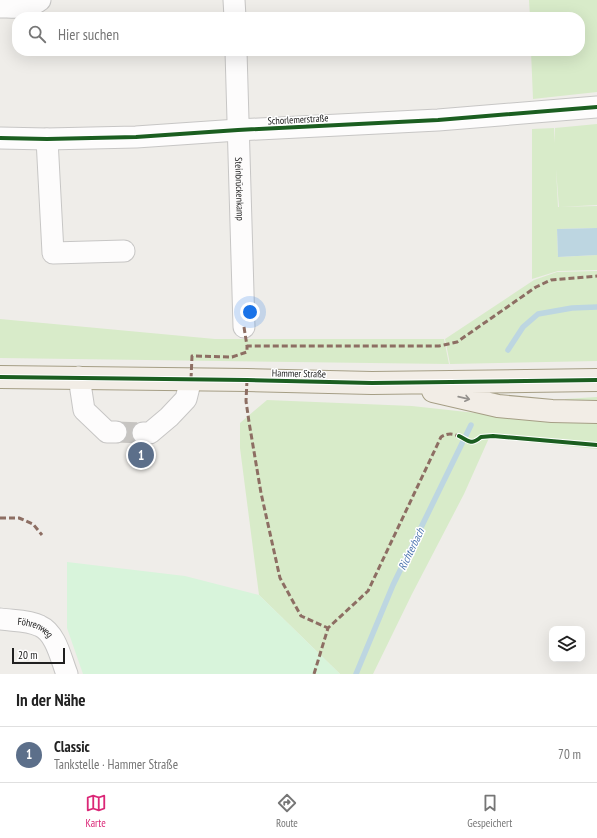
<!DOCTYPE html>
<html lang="de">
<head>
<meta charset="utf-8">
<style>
	:root { --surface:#fff; --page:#f6f6f6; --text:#222; --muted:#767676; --line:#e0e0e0; --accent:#db2777 }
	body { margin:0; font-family:"PT Sans Narrow",sans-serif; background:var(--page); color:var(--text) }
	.controls { position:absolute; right:12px; bottom:12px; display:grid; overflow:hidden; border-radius:8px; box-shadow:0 4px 16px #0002 }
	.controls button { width:36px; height:36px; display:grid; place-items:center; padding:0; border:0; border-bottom:1px solid var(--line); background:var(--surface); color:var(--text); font:20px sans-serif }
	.scale { position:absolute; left:12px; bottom:10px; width:53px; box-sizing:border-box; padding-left:4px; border:2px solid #202020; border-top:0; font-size:11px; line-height:14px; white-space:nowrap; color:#202020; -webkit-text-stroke:3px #fff; paint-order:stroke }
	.you { position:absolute; left:250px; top:312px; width:14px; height:14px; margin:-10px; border:3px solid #fff; border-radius:50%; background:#1a73e8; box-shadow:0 0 0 6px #1a73e833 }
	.badge { display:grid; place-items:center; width:26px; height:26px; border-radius:50%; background:var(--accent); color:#fff; font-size:13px; font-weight:700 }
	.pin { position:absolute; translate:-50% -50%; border:2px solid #fff; box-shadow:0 1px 4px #0006 }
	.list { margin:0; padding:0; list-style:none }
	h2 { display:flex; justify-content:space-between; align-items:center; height:52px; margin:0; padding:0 16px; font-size:17px }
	h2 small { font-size:13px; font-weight:400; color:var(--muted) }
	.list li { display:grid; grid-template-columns:26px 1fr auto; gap:12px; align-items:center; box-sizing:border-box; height:56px; padding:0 16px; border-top:1px solid var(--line) }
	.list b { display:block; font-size:15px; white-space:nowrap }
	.list p { margin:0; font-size:13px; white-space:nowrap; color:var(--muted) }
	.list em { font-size:13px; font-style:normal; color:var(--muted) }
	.icon { flex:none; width:22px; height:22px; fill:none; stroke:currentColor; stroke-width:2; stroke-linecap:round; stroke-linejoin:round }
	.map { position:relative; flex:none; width:597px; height:674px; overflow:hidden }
	.search { position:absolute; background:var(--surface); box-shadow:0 4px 16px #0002; left:12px; right:12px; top:12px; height:44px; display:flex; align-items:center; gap:10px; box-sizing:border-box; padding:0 14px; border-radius:16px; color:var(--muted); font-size:15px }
	.sheet { height:108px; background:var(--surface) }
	nav { display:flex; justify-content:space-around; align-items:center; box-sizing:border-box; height:56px; border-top:1px solid var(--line); background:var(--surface); font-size:11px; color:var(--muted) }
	nav a { display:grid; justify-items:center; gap:2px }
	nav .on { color:var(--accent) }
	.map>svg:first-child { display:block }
	.grass { fill:#d8ebc9 }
	.park { fill:#d8f4db }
	.water { fill:#bdd6e1 }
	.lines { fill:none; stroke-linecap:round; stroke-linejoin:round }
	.stream { stroke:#bdd6e1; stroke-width:5.5 }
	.minor-tunnel { stroke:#c6c4c1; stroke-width:21; stroke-dasharray:21 10; stroke-linecap:butt }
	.minor-casing { stroke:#c7c6c5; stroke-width:23 }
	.major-casing { stroke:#a59e85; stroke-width:24 }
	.minor { stroke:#fdfcfc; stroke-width:21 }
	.major { stroke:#f2ede6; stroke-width:22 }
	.quiet { stroke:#8d6e63; stroke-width:3; stroke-dasharray:6 3; stroke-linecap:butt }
	.cycleway-casing { stroke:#fff; stroke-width:6 }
	.cycleway { stroke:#1b5e20; stroke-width:4 }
	.oneway { stroke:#94918d }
	.labels { text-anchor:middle; stroke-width:3; stroke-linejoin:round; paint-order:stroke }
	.street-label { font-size:10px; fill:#202020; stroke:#fff }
	.water-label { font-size:11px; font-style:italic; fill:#4d75b0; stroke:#fff }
</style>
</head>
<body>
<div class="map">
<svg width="597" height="674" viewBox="0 0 597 674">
	<rect width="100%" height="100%" fill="#efede9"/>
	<path class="grass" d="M529,0H597V92L533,99L531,51H580V17H530Z
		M597,124V205L559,207L556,169L558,207L597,206V228L557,229L558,257L597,255V270L558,271L532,279V129L554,128L555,143V128Z
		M597,271V361L450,364L445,339L534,280L557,272Z
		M0,319L215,339H444L449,364L0,358Z
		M597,397V405L564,404L565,399Z
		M267,400L412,406L549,421L597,423V449L489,438L464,494L412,594L373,674H340L259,595L240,448V423Z"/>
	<path class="park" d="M67,562L185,576L259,595L340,674H83L67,628Z"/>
	<path class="water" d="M597,228V255L558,257L557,229Z"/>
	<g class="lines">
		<path class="stream" d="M508,350L523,327L538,314L572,308L597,307
			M356,674L393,585L471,425"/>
		<path class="minor-tunnel" d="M116,432L143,433"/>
		<defs>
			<g id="minor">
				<path d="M234,0L235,17"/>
				<path d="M0,7C14,7 29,9 40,0"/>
				<path id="s1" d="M236,51L244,327"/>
				<path d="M0,138L47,139L136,137L238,130L438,120L597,107"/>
				<path d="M47,139L53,253L124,251"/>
				<path d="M79,377L84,410L107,432H116"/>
				<path d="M143,433H150L169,417L186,399L191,379"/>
				<path id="s2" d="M0,619C13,621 28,620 40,626C56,633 61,659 67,674"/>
			</g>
			<path id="major" d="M0,377L247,380L372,383L597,380
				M433,391L498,406L552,411L597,412"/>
		</defs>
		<use href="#minor" class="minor-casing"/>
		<use href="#major" class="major-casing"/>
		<use href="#minor" class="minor"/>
		<use href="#major" class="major"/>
		<path class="quiet" d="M244,327L247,346H439L457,342L536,287L551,280L597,276
			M191,379L192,356L232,357L247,352V346
			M247,380L246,401L249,422L261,493L280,578L301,616L328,628
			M0,518H19L33,524L42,535
			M314,674L328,628L368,591L441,437C449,432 455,434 462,438"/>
		<defs>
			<path id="cycleway" d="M0,138L47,139L136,137L238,130L438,120L597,107
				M0,377L247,380L372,383L597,380
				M459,436C471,442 471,445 481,437L493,436L597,445"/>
		</defs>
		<use href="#cycleway" class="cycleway-casing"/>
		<use href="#cycleway" class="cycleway"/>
	</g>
	<defs><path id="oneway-shaft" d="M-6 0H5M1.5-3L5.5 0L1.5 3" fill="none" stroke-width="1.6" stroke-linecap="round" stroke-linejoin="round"/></defs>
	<use class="oneway" href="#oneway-shaft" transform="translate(464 398) rotate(13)"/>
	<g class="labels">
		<g class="street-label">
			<text transform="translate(298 119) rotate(-3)" y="4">Schorlemerstraße</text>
			<text dy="4" stroke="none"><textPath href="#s1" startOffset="138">Steinbrückenkamp</textPath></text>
			<text transform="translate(299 373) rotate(1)" y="4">Hammer Straße</text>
			<text dy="4" stroke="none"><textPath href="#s2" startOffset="37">Föhrenweg</textPath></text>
		</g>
		<g class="water-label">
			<text transform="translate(411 549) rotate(-64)" y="4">Richterbach</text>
		</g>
	</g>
</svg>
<div class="controls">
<button><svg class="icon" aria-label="layers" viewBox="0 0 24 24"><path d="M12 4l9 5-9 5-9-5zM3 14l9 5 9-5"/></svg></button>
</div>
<div class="scale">20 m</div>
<div class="you"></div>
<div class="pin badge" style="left:141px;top:455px;background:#5c6f8a">1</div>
<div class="search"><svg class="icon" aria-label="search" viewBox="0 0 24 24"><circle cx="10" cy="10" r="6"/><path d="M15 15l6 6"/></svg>Hier suchen</div>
</div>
<section class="sheet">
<h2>In der Nähe<small></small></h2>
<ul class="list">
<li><span class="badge" style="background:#5c6f8a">1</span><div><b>Classic</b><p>Tankstelle · Hammer Straße</p></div><em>70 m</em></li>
</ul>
</section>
<nav>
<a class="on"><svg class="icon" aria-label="map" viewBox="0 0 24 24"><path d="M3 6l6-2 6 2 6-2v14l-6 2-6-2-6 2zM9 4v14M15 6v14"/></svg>Karte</a>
<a><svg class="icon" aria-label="directions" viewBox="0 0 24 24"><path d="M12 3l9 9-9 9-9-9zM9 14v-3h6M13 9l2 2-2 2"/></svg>Route</a>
<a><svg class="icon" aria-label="saved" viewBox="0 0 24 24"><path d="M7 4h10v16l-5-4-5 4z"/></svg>Gespeichert</a>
</nav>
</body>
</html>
